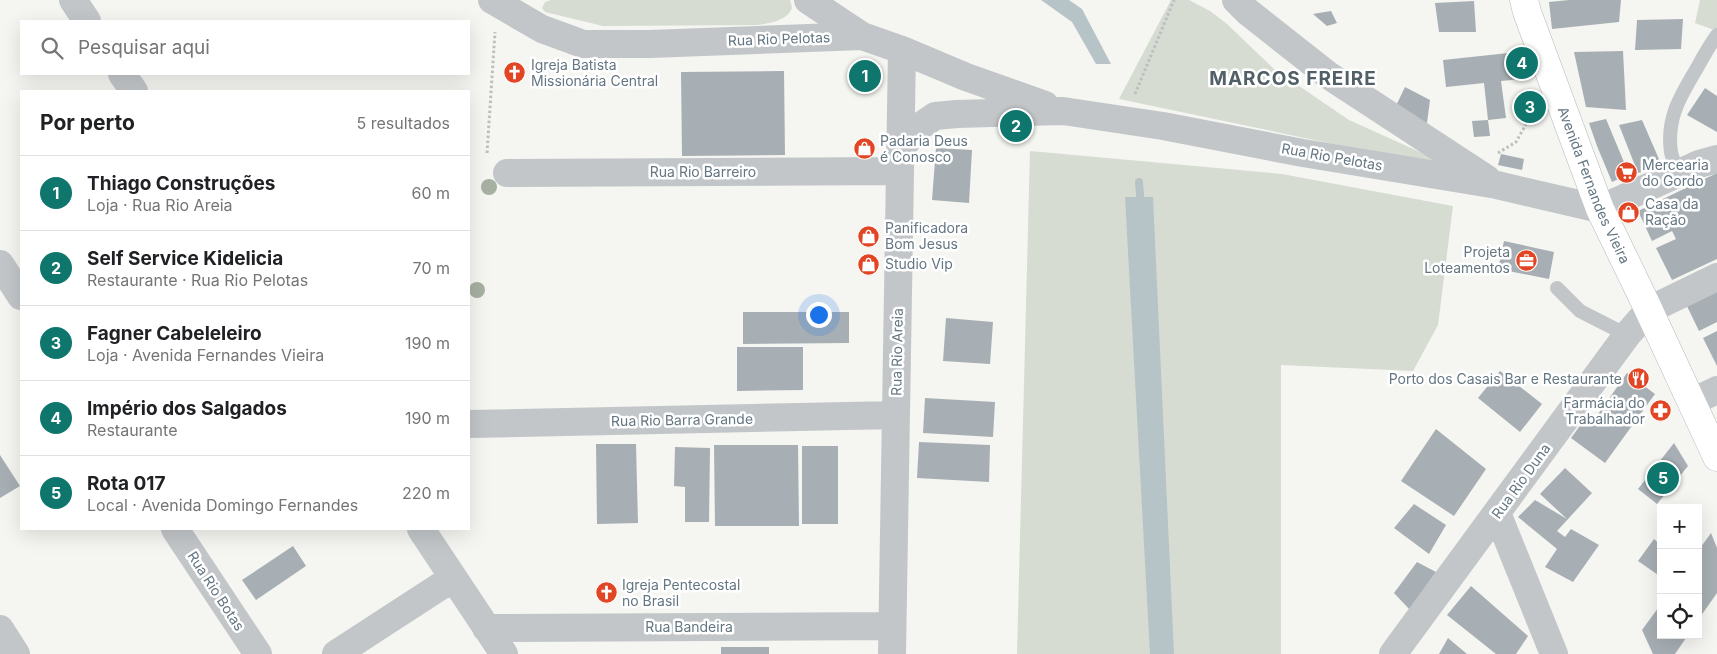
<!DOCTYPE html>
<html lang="pt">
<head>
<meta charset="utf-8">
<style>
	:root { --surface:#fff; --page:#f2f2f2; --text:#202124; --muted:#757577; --line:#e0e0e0; --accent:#0f766e }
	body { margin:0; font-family:Inter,sans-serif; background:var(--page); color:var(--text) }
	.controls { position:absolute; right:15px; bottom:15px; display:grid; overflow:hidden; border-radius:0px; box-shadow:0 5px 20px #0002 }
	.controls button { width:45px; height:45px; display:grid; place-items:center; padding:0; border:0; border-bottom:1px solid var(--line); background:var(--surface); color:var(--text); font:25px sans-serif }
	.you { position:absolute; left:818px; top:314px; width:18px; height:18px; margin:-12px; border:4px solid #fff; border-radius:50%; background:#1a73e8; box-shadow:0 0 0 8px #1a73e833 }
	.badge { display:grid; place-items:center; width:32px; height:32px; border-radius:50%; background:var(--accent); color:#fff; font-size:16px; font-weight:700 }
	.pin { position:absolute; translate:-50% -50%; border:2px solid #fff; box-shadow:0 1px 5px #0006 }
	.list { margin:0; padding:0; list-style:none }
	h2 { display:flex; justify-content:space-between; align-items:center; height:65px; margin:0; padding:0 20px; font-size:21px }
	h2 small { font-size:16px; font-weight:400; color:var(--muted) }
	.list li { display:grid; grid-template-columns:32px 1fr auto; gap:15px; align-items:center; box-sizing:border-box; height:75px; padding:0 20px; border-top:1px solid var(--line) }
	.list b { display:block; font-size:19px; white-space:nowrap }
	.list p { margin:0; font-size:16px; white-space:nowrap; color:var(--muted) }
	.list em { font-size:16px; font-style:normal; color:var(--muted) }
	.icon { flex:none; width:28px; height:28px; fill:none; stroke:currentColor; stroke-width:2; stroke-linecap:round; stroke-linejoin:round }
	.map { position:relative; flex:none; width:1717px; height:654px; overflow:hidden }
	.search { position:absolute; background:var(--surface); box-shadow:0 5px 20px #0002; left:20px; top:20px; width:450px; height:55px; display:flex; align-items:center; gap:12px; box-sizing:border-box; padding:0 18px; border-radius:0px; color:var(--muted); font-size:19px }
	.panel { position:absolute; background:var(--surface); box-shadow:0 5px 20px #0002; left:20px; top:90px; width:450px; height:440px; border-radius:0px }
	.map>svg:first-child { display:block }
	.green { fill:#d6dcd2 }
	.water { fill:#b7c4c7 }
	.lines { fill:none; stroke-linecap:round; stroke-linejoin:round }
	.stream { stroke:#b7c4c7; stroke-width:8 }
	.building { fill:#a7afb4 }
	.secondary-casing { stroke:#b4babe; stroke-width:29 }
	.path { stroke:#bcbec0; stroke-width:3; stroke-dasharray:2.5 2.5; stroke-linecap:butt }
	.service { stroke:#c2c6c9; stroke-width:14 }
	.minor { stroke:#c2c6c9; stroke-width:28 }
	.secondary { stroke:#fff; stroke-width:28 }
	.tree { fill:#a7b1a2 }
	.labels { text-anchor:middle; stroke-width:5; stroke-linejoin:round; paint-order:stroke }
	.street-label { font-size:14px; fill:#647682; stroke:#fff }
	.poi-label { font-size:14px; fill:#647682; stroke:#fff; text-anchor:start }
	.district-label { font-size:19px; font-weight:bold; letter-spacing:1px; fill:#515f67; stroke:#fff }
</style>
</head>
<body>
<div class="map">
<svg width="1717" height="654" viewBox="0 0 1717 654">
	<rect width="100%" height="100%" fill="#f5f5f1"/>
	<path class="green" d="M551,0H790L792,8C787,21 770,23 758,25L603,26L545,12L542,8L545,2Z
		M1171,0H1189L1210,11L1227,24L1274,69L1349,120L1462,171L1119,99Z
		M1700,0H1717V31L1695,23Z
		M1030,151L1282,174L1453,206L1438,325L1413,371L1281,365V654H1017Z"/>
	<path class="water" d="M1041,0H1069L1082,9L1111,64H1096L1072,22Z
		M1125,197H1153L1174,654H1150Z"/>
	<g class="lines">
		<path class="stream" d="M1139,182L1141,207"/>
	</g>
	<path class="building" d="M1569,0H1621L1619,22L1552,29L1549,2Z
		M1474,1L1476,32H1439L1435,3Z
		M1331,11L1337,23L1327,26L1313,14Z
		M1683,19L1681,49L1635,50L1637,20Z
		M1623,51L1626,110L1586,107L1574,52Z
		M1518,52L1521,79L1501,81L1506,118L1488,120L1490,136L1474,137L1472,121L1488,120L1484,83L1446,87L1443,60Z
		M784,71L785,155L682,156L681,72Z
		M1405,87L1430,100L1427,123L1394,110Z
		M1705,88L1717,96V132L1687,115Z
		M1606,119L1629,174L1612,182L1597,146L1589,123Z
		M1642,120L1662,166L1638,173L1619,125Z
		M936,148L972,150L969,203L932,200Z
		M1501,154L1524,159L1522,170L1498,165Z
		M1717,173V259L1672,280L1656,248L1676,239L1672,231L1652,241L1638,211Z
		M1504,241L1554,252L1549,279L1498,269Z
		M1717,285V322L1699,331L1684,300Z
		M743,312H849V343L743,344Z
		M946,318L993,322L990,364L943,361Z
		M1717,331V366L1703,338Z
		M737,347H803V390L737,391Z
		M1500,371L1542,404L1520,432L1478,398Z
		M1627,373L1655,394L1605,463L1571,438L1590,412L1596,417Z
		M925,398L995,402L993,437L923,433Z
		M1436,429L1486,469L1454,516L1401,481Z
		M919,442L990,445L989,482L917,478Z
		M1674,443L1688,466L1657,504L1638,489Z
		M596,444H636L638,523L597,524Z
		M714,445H798L799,526H715Z
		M802,446H838V524H802Z
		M675,447L710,448L709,522H685V487L674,486Z
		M0,455L20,486L0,498Z
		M1565,468L1592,493L1557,531L1565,537L1571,529L1599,545L1573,582L1545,567L1557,549L1518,517L1535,500L1567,519L1540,494Z
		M1414,504L1446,525L1429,554L1394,528Z
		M1711,533L1717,548V593L1698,620V551Z
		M1654,539L1661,545V577L1638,561Z
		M293,546L306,566L256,600L242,580Z
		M1417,562L1436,572L1410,610L1394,593Z
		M1471,586L1528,636L1516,654H1496L1447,615Z
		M1661,604V635H1688L1675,654H1653L1642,630Z
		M1448,638L1467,654H1439Z
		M721,647H769V654H721Z"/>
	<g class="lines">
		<defs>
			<g id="secondary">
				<path id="s1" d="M1524,0L1527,12L1600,209L1645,302L1717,457"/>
			</g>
		</defs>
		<use href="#secondary" class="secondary-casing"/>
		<path class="path" d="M1135,94L1174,0
			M487,153L495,32
			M1498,153L1516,142L1529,119L1536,114"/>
		<path class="service" d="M1679,173C1677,167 1672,159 1671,152C1666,118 1681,95 1697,68C1703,57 1709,46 1717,35
			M1557,288L1580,311L1627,335"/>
		<path class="minor" d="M73,0L87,21
			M492,0L542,29L583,44H650L862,36L902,50L966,77L1045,105
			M808,0L862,36
			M1236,0L1248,12L1328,75L1487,179
			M122,74L134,91
			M901,148L919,127L935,116L957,114L1063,111L1163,126L1303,153L1497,185L1600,209L1699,164L1717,159
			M507,173L900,171
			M0,264L21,296
			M1692,402L1717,390
			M469,424L896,415
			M1497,513L1554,654
			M175,529L258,654
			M421,529L504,654
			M486,628L892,626
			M0,629L16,654
			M336,654L453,578
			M892,654L902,50
			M1393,654L1627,335L1649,310L1717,277"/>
		<use href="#secondary" class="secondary"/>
	</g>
	<g class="tree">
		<circle cx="489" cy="187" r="8"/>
		<circle cx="477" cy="290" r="8"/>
	</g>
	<defs>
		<symbol id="church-disc" viewBox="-11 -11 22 22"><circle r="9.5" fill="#e24523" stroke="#fff"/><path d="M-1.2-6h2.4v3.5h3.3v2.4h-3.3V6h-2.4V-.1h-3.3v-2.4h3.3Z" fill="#fff"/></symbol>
		<symbol id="shop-disc" viewBox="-11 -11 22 22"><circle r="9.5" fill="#e24523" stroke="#fff"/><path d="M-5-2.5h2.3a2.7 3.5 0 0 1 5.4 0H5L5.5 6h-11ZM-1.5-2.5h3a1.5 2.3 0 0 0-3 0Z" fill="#fff"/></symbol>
		<symbol id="supermarket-disc" viewBox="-11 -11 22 22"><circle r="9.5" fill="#e24523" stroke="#fff"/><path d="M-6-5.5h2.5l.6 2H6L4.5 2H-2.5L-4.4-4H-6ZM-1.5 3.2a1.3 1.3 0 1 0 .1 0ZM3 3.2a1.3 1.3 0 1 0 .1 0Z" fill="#fff"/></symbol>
		<symbol id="office-disc" viewBox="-11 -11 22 22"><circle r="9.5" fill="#e24523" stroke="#fff"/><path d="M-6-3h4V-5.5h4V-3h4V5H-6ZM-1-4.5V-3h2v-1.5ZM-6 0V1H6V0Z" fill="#fff"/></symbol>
		<symbol id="restaurant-disc" viewBox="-11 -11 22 22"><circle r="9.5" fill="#e24523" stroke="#fff"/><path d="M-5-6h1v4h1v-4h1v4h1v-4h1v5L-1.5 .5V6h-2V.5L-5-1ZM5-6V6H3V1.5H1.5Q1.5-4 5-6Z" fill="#fff"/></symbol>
		<symbol id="pharmacy-disc" viewBox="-11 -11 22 22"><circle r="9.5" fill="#e24523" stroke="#fff"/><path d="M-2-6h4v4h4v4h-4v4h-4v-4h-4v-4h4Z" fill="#fff"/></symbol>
	</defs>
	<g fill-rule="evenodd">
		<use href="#church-disc" x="502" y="60" width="25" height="25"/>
		<use href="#shop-disc" x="852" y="136" width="25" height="25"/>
		<use href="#supermarket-disc" x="1614" y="160" width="25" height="25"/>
		<use href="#shop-disc" x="1616" y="200" width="25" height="25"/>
		<use href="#shop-disc" x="856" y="224" width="25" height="25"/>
		<use href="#office-disc" x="1514" y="248" width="25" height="25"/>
		<use href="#shop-disc" x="856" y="252" width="25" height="25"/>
		<use href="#restaurant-disc" x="1626" y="366" width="25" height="25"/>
		<use href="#pharmacy-disc" x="1648" y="398" width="25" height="25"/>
		<use href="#church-disc" x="594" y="580" width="25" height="25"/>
	</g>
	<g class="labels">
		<g class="street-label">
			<text transform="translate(779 39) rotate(-2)" y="5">Rua Rio Pelotas</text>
			<text transform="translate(1332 157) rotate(10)" y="5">Rua Rio Pelotas</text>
			<text x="703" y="177">Rua Rio Barreiro</text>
			<text dy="5" stroke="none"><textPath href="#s1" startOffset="198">Avenida Fernandes Vieira</textPath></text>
			<text transform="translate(897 352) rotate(-89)" y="5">Rua Rio Areia</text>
			<text transform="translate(682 420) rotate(-1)" y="5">Rua Rio Barra Grande</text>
			<text transform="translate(1521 481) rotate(-54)" y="5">Rua Rio Duna</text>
			<text transform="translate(216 591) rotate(57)" y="5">Rua Rio Botas</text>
			<text x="689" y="632">Rua Bandeira</text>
		</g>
		<g class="poi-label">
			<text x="531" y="70">Igreja Batista<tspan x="531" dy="16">Missionária Central</tspan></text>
			<text x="880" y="146">Padaria Deus<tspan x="880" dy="16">é Conosco</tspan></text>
			<text x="1642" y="170">Mercearia<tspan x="1642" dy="16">do Gordo</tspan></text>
			<text x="1645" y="209">Casa da<tspan x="1645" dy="16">Ração</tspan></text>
			<text x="885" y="233">Panificadora<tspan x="885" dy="16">Bom Jesus</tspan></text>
			<text x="1510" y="257" text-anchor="end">Projeta<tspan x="1510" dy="16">Loteamentos</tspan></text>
			<text x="885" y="269">Studio Vip</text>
			<text x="1622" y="384" text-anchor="end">Porto dos Casais Bar e Restaurante</text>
			<text x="1645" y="408" text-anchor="end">Farmácia do<tspan x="1645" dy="16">Trabalhador</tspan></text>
			<text x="622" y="590">Igreja Pentecostal<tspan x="622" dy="16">no Brasil</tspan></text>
		</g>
		<g class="district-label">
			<text x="1293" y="85">MARCOS FREIRE</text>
		</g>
	</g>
</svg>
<div class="controls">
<button>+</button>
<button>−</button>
<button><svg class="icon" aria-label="locate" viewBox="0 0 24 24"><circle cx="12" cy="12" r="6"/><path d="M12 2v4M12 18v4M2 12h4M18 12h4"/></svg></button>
</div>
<div class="you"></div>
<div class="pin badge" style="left:865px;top:76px">1</div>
<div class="pin badge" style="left:1016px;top:126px">2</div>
<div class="pin badge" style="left:1530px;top:107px">3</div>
<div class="pin badge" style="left:1522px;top:63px">4</div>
<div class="pin badge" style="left:1663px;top:478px">5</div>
<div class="search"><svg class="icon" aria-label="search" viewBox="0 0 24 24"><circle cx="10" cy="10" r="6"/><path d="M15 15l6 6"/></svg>Pesquisar aqui</div>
<section class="panel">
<h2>Por perto<small>5 resultados</small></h2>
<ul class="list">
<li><span class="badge">1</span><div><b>Thiago Construções</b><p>Loja · Rua Rio Areia</p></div><em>60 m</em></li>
<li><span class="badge">2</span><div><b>Self Service Kidelicia</b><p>Restaurante · Rua Rio Pelotas</p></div><em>70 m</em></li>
<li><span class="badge">3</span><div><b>Fagner Cabeleleiro</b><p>Loja · Avenida Fernandes Vieira</p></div><em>190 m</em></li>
<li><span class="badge">4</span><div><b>Império dos Salgados</b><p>Restaurante</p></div><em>190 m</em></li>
<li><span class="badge">5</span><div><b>Rota 017</b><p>Local · Avenida Domingo Fernandes</p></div><em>220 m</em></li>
</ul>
</section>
</div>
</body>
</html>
